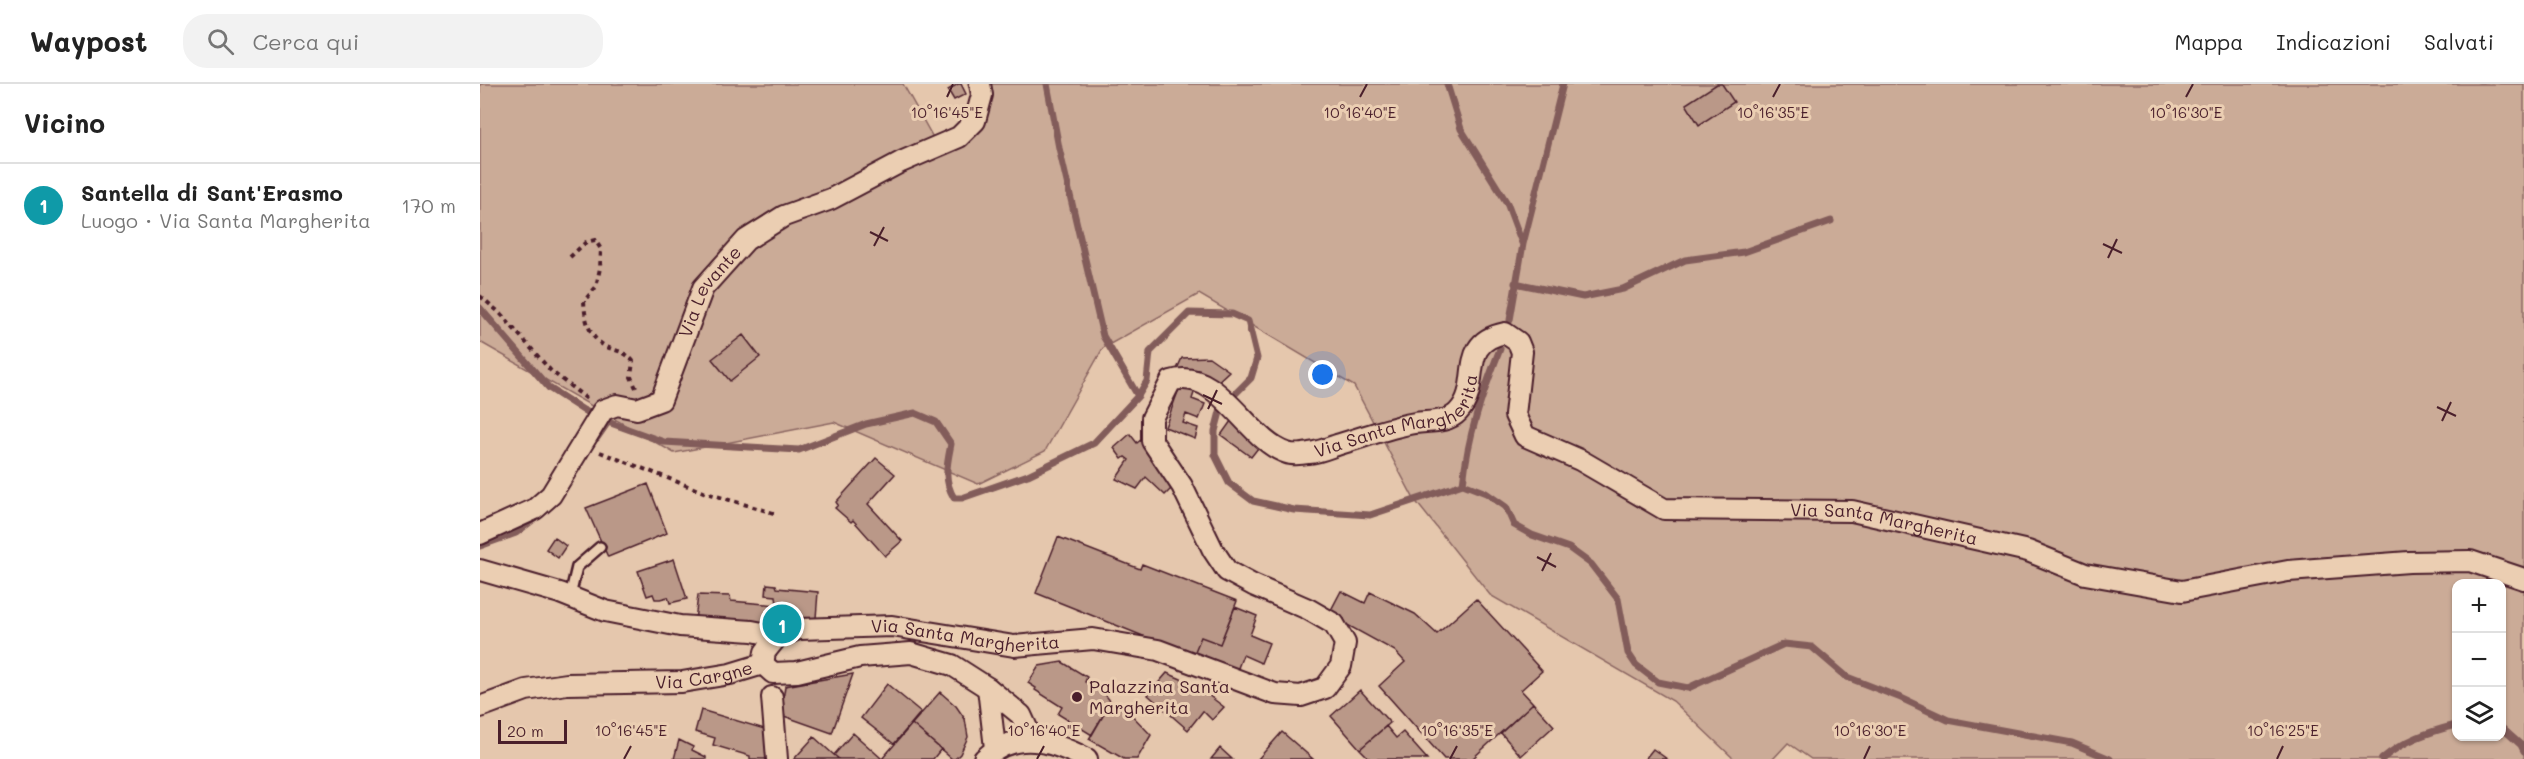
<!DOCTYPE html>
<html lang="it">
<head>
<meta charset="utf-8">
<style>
	:root { --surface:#fff; --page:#f2f2f2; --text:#222; --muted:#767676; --line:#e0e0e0; --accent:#4a1f2b }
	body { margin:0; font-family:Mali,sans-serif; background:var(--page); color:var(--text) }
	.controls { position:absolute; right:18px; bottom:18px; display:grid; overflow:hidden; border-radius:12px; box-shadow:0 2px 4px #0004 }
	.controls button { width:54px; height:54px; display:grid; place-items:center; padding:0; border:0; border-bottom:2px solid var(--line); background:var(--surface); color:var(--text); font:30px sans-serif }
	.scale { position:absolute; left:18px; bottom:15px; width:69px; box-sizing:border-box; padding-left:6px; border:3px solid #4a1f2b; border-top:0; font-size:16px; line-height:21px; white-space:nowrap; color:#4a1f2b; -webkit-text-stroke:4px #ebceb2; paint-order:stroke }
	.you { position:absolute; left:843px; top:291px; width:21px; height:21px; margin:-15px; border:4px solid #fff; border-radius:50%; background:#1a73e8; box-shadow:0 0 0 9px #1a73e833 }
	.badge { display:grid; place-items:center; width:39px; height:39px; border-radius:50%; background:var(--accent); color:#fff; font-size:20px; font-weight:700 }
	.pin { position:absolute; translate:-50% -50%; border:3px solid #fff; box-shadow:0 2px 6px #0006 }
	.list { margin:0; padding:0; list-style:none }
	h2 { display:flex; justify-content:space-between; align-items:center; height:78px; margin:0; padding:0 24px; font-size:26px }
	h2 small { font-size:20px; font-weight:400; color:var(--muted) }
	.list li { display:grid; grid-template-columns:39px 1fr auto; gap:18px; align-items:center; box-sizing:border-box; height:84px; padding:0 24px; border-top:2px solid var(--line) }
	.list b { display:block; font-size:22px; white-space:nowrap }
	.list p { margin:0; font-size:20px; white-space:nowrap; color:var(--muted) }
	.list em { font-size:20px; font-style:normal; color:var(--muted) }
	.icon { flex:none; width:33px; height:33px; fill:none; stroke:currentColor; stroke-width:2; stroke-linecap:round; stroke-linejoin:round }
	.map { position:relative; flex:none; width:2044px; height:675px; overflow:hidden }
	header { display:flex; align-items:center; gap:36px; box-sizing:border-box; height:84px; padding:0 30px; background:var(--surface); border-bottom:2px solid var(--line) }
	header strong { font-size:28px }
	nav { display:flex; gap:33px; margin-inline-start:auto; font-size:21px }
	.search { width:420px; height:54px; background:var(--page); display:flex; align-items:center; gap:15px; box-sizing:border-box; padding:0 21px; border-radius:24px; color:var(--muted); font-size:22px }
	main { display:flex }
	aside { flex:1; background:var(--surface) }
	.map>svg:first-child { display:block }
	.green { fill:#cbab97; stroke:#8a6561; stroke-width:1.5; fill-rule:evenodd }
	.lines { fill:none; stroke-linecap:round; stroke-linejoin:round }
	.stream { stroke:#825c5a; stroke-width:7 }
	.building { fill:#ba9888; stroke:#4a1f2b; stroke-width:1.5 }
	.service-casing { stroke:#4a1f2b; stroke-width:14 }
	.minor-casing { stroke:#4a1f2b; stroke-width:24 }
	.path { stroke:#4a1f2b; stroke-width:4; stroke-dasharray:4.5 4.5; stroke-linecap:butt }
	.service { stroke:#ebceb2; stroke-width:9 }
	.minor { stroke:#ebceb2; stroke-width:20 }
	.ticks { fill:none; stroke:#4a1f2b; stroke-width:2 }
	.poi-dot { fill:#4a1f2b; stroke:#ebceb2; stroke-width:2 }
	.labels { text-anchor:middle; stroke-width:6; stroke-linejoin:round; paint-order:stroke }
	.street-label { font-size:18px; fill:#4a1f2b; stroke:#ebceb2 }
	.poi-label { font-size:18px; fill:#4a1f2b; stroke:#ebceb2; text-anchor:start }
	.ticks-label { font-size:15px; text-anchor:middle; fill:#4a1f2b; stroke:#ebceb2; stroke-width:6; stroke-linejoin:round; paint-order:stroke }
</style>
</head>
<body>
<header>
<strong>Waypost</strong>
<div class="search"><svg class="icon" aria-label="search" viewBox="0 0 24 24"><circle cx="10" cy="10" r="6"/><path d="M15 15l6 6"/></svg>Cerca qui</div>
<nav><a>Mappa</a><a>Indicazioni</a><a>Salvati</a></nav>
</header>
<main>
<aside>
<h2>Vicino<small></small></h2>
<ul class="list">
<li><span class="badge" style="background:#0f9aa8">1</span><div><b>Santella di Sant'Erasmo</b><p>Luogo · Via Santa Margherita</p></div><em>170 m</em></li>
</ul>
</aside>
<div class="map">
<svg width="2044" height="675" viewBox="0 0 2044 675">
	<rect width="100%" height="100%" fill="#e5c7ad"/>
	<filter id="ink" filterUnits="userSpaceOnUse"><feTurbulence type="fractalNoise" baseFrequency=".0167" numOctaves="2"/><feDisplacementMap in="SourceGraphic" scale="12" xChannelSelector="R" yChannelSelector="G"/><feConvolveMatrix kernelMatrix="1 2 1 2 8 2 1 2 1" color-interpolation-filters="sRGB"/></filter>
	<g filter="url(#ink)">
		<path class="green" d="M0,0H423L455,57L481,46L497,15L488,0H2044V675H1331L1308,659L1293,675H1254L1193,617L1010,511L934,415L874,302L719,210L623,264L565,367L498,400L354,338L194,369L0,258ZM1976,500H2022V652H1976Z"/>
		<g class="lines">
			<path class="stream" d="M567,0L579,64L623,252L658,312
				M967,0L981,45L1027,119L1042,159
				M1035,199L1103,213L1143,205L1205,176L1264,168L1351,137
				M0,224L69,304L103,326L128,338L184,358L319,366L386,340L435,329L456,338L471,360C467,380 463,396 474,414H482L548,391L614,359L658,312L667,297L670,268L709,229L752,230L768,237L777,274L771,294L741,324L735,347V371L749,399L773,417L814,426L890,431L983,400L1006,409L1026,423L1034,441L1052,451L1089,464L1111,480L1138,515L1148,569L1156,581L1178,598L1208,604L1304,560L1332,563L1367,593L1421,614L1468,636L1592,659L1630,675
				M1030,236L1043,160L1083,0
				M117,354L128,338
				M983,400C988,350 1002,311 1020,265
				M0,462L36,449L58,432
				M2022,644L2041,661L2044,667
				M1902,675C1924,656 1949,648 1976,641"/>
		</g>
		<path class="building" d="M478,0H481L486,10L474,16L468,6Z
			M1237,0H1242L1254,18L1219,41L1206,20Z
			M263,251L280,273L250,297L232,275Z
			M729,273L749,287L734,301L715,286L713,290L697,285L702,274Z
			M700,302L715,306L712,315L725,320L719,335L706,330L703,339L718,344L715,355L685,343Z
			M751,337L782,359L771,373L741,351Z
			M650,350L657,359L663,354L697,399L685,411L666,393L657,405L636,395L649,376L645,373L642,375L634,364Z
			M396,374L415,390L388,420L422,457L405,472L373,436L371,438L355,424L358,421L356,418Z
			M168,400L187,449L128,473L106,424Z
			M74,453L86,462L78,474L66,465Z
			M578,453L660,485L662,480L757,517L740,560L721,553L713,572L556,509Z
			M194,475L207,515L190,519L188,513L180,515H175L173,510L167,512L158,487Z
			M287,500L296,501L297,504L338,508L336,534L317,538L297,536V543L215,537L218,511L250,512L251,517L297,521L296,512L286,511Z
			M861,507L885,519L890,508L935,530L957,550L996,515L1062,587L1041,606L1053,619L992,675H964L899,602L925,578L915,567L862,538L864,535L850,528Z
			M755,523L777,532L770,551L789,559L781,579L763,571L756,589L713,572L721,553L740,560Z
			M582,578L607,593L605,598L624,609L631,618L612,651L578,630L582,623L555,606L556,604L548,599L559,582Z
			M687,589L715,601L744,623L732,636L723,627L708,646L668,611Z
			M373,590L352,649L301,631L305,602Z
			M407,600L441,628L414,660L381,634Z
			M880,606L910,639L880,665L851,632Z
			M460,608L476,622L485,635L488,653L480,670L475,675H472L432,640Z
			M631,618L649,628L671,651L657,675H644L609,655Z
			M1053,619L1074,642L1041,672L1021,649Z
			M221,626L288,646L291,675H270V672L233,661L235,654L215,648Z
			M432,640L461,665L453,675H402Z
			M906,642L916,654L923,648L947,675H890L880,665Z
			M802,648L833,675H778Z
			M373,649L401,674L402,675H359L354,671Z
			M334,653L354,671L359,675H314Z
			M199,656L213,663L212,666L226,673V675H194Z
			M740,664L752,675H731Z
			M1173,665L1187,675H1165Z"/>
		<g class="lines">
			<defs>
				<path id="service" d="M90,512L97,483L120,463"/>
				<g id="minor">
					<path id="s1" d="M0,450L55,425L71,411L123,326L137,321L157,325L181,316L223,204L266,156L304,132L351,115L421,78L479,53L495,37L502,11L500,0"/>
					<path d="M0,486L80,509L125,527L200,542L272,547L298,552"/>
					<path id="s2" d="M283,580L285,568L298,552L319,545L412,542L534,562L613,555L678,566L795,610L821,612L845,604L861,582L865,559L854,540L828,525L773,501L747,487L733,466L702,402L672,357V334L691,297C739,282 767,357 807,369C812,371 823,370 829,369C840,368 850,363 860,360C884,353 910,343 935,339C949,337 968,339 978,328C1004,301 975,259 1025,249L1038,258L1042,268L1035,331L1045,352L1100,376L1184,425L1372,427L1548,467L1605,490L1702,507L1808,487L1929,478L1990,477L2044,495"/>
					<path d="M283,580L293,589L317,588L380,573L431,569L472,581L508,604L541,631L552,655"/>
					<path d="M508,604L515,664"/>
					<path d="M292,613L297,675"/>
					<path id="s3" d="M0,623L46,606L87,600L202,598L250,590L283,580"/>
					<path d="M504,675C536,645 572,657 607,675"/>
				</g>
			</defs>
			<use href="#service" class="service-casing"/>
			<use href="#minor" class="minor-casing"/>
			<path class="path" d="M90,173L106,158L115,156L121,165L120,184L116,203L104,217C105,238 110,258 132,265C142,268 146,269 153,277L151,293L156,304
				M0,212L20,229L71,287L107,315
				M120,368L226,409L297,430"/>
			<use href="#service" class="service"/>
			<use href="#minor" class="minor"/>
		</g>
	</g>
	<path class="ticks" d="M467,13L473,0M880,13L887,0M1293,13L1300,0M1706,13L1713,0M390,148L408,157M1623,160L1642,169M394,162L404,143M1628,174L1637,155M723,311L742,320M1957,323L1976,332M728,325L737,306M1962,337L1971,318M1057,473L1076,483M1062,487L1071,469M144,675L151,662M557,675L564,662M970,675L977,662M1384,675L1390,662M1797,675L1803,662"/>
	<circle class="poi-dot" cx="597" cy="613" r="6"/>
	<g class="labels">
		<g class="street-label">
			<text dy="6" stroke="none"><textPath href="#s1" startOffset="362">Via Levante</textPath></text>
			<text dy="6" stroke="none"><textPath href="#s2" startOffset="1266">Via Santa Margherita</textPath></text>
			<text dy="6" stroke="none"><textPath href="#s2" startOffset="1912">Via Santa Margherita</textPath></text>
			<text dy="6" stroke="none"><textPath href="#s2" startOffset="222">Via Santa Margherita</textPath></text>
			<text dy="6" stroke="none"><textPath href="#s3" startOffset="228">Via Cargne</textPath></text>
		</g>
		<g class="poi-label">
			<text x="609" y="609">Palazzina Santa<tspan x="609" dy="21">Margherita</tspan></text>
		</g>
	</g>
	<g class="ticks-label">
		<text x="467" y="34">10°16'45"E</text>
		<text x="880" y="34">10°16'40"E</text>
		<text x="1293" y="34">10°16'35"E</text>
		<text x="1706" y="34">10°16'30"E</text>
		<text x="151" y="652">10°16'45"E</text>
		<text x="564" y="652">10°16'40"E</text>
		<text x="977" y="652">10°16'35"E</text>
		<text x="1390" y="652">10°16'30"E</text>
		<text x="1803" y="652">10°16'25"E</text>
	</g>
</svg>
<div class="controls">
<button>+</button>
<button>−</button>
<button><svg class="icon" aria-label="layers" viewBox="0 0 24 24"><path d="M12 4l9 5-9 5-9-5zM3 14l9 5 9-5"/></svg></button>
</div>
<div class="scale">20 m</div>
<div class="you"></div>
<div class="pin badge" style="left:302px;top:540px;background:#0f9aa8">1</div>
</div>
</main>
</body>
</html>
